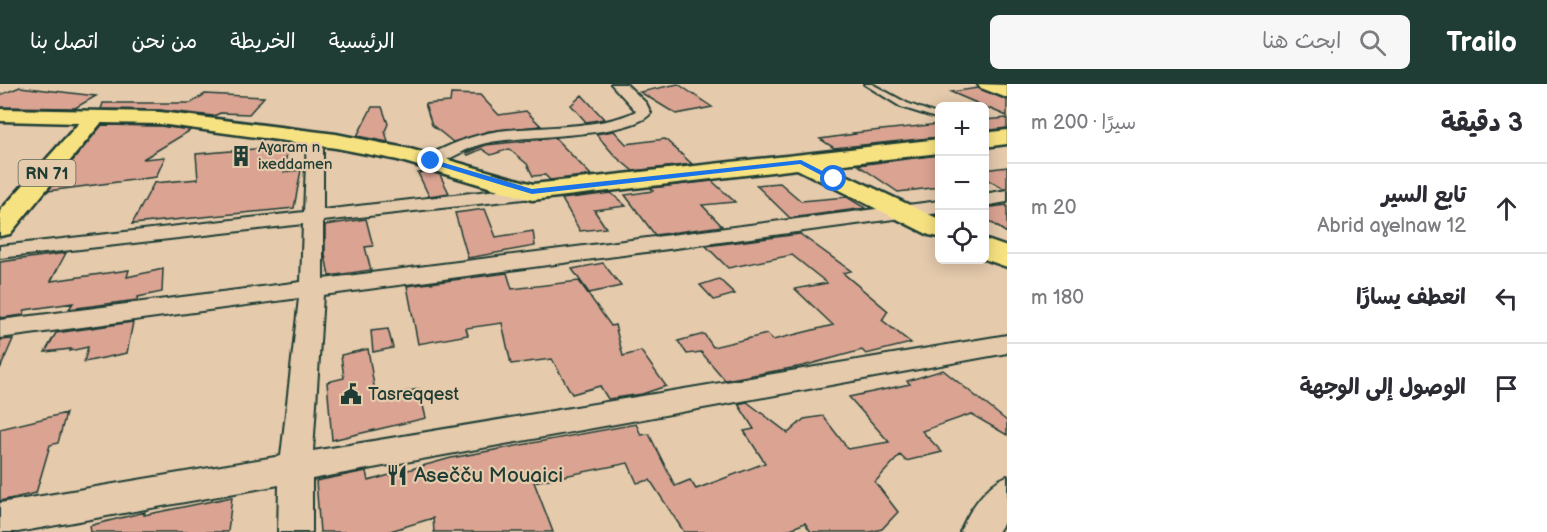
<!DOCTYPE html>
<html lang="ar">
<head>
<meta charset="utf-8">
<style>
	:root { --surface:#fff; --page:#f7f7f7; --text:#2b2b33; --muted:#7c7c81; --line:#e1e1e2; --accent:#1f3d34 }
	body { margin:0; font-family:"Balsamiq Sans","Playpen Sans Arabic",sans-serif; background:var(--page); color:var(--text); direction:rtl }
	.controls { position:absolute; right:18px; top:18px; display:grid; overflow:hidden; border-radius:9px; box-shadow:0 3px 15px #0003 }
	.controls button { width:54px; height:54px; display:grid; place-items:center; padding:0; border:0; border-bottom:2px solid var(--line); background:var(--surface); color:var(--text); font:30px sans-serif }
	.stop { position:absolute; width:18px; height:18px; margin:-14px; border:4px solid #1a73e8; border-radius:50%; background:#fff }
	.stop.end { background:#1a73e8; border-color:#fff; box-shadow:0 2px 6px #0008 }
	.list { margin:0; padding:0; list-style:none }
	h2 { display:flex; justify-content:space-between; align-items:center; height:78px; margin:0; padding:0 24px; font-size:26px }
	h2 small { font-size:20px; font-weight:400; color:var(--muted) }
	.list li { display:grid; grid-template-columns:39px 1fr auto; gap:18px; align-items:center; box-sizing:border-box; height:90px; padding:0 24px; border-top:2px solid var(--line) }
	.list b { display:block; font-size:22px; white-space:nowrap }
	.list p { margin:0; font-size:20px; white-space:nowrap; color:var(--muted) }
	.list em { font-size:20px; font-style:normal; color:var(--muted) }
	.icon { flex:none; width:33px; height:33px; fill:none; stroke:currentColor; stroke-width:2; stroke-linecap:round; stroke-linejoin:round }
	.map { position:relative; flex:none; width:1007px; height:448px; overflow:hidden; direction:ltr }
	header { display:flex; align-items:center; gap:36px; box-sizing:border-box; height:84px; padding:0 30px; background:var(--accent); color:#fff }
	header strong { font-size:28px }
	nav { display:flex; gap:33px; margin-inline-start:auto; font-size:21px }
	.search { width:420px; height:54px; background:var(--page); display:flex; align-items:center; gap:15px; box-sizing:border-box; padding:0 21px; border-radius:9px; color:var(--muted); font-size:22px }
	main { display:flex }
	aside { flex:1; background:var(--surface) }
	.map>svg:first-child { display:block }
	.building { fill:#daa392; stroke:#1f3d34; stroke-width:1.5 }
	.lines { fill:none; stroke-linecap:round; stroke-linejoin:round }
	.lane-casing { stroke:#1f3d34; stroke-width:4 }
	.street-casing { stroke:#1f3d34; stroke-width:4 }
	.primary-casing { stroke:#1f3d34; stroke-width:5 }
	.lane { fill:#e5caac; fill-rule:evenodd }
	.street { fill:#e5caac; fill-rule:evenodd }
	.primary { fill:#f7e281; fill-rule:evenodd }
	.route { fill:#1a73e8 }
	.labels { text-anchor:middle; stroke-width:4.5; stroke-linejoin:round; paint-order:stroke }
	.far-poi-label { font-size:15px; fill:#1f3d34; stroke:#e5caac; text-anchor:start }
	.shield { fill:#e5caac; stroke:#5a6758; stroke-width:1.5 }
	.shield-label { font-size:16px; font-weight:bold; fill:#1f3d34 }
	.poi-label { font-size:18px; fill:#1f3d34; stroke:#e5caac; text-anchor:start }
	.near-poi-label { font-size:21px; fill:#1f3d34; stroke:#e5caac; text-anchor:start }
</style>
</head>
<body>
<header>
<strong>Trailo</strong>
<div class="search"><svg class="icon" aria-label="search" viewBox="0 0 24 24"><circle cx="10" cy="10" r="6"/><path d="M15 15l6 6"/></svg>ابحث هنا</div>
<nav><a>الرئيسية</a><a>الخريطة</a><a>من نحن</a><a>اتصل بنا</a></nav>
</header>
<main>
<aside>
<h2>3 دقيقة<small>سيرًا · 200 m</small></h2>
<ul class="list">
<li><svg class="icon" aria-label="ahead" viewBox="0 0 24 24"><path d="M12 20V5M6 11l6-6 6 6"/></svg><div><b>تابع السير</b><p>Abrid aɣelnaw 12</p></div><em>20 m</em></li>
<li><svg class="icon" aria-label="left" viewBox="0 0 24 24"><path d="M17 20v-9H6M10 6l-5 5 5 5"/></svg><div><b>انعطف يسارًا</b></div><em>180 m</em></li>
<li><svg class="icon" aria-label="arrive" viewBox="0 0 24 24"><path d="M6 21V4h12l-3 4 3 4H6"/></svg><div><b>الوصول إلى الوجهة</b></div></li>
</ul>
</aside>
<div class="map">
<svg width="1007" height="448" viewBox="0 0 1007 448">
	<rect width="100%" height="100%" fill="#e5caac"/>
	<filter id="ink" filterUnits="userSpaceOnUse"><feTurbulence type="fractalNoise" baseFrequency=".0167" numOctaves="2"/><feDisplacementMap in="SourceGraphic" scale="12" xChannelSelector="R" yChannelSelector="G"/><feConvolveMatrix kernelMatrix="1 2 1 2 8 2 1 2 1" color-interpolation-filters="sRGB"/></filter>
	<g filter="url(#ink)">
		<path class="building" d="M678,0L712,23L676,30L640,8Z
			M20,3L96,12L75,24L0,23V11Z
			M978,4L1007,16V32L951,8Z
			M205,10L264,13L249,30L220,29L214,32L160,26L101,25L103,19H191Z
			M451,10L480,11L499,31L526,27L541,42L489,47L453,58L432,41L425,20L450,18Z
			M582,11L604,35L586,38L571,21Z
			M372,23H382L388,40L385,47L388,58L357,52Z
			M1007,34V44L984,47V36Z
			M939,40V53L834,64L820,55L855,50L853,49Z
			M102,41L160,42L191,46L143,75L165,73L156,93L48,107Z
			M614,47L626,60L665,55L692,80L633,87L615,72L596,50Z
			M555,54L591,91L550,96L545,91L533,92L527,80L509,65L491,71L482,65L468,71L466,69L486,61Z
			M288,62L284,88L301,86L294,124L132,140L154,99L198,95L196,70Z
			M939,71V103L898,108L858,81Z
			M1007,83V104H1003L984,94V86Z
			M428,87L440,91L449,109L429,112L418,89Z
			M712,97L735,118L702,121L722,142L655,151L625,111L653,107L651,104Z
			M780,99L801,117L847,113L865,124L790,134L756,101Z
			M611,109L626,122L594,126L606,144L580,147L562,115Z
			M1007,121V149L984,134V124Z
			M485,125L496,153L533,147L535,162L468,174L455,129Z
			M366,135L373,162L365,163L371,186L329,192L325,171V141Z
			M800,150L851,187L843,189L888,227L882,236L911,259L866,270L862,266L803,282L725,296L701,268L687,270L678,257L704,250L713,263L767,250L773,256L833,241L795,205L827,199L792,171L728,184L706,162Z
			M66,169L51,197L129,186L127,193L163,185L162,208L138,213L137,216L69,225L73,219L25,226L23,231L0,234V178Z
			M603,179L621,202L589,209L572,185Z
			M507,189L512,205L579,197L611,242L615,241L623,272L641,267L666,302L642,310L608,315L600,302L572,310L552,275L511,280L502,239L466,244L468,251L418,260L407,202Z
			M719,195L735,210L714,216L700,201Z
			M133,238L127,269L84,278L88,263L70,267L71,265L45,268L56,249Z
			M388,245L393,264L373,268L371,247Z
			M13,255L0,285V256Z
			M368,265L376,314L419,305L426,334L332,356L327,298L344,294L341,271Z
			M943,286L1007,337V351L971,330L922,347L942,368L906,377L900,371L875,398L898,428L882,445L870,448H811L805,439L783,448H684L650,396L637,399L628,379L534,398L553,448H434L433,434L387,448H320L316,397L366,387L368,397L451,374L636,340L641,351L649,350L675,402L690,396L696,405L765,379L744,347L754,345L738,320L747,318L788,349L804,335L823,332L848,365L889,358L849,313L910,300L907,297Z
			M66,329L58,359L50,361L36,409L0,417V345Z
			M232,413L228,448H91L90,442L96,440L145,428L144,431Z"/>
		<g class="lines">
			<defs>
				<path id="lane" d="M864,0H872L907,19L939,31V35L901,23Z"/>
				<path id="street" d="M611,0H626L646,19L651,29C631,54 520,51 486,59C466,63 450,77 431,82L425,81L423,77L425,73C449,61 472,51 499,47C538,42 602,45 636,27Z
					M315,50L323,55V126L532,102L539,104L541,108L539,112L532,114L323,137V195L939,117V129L323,211L313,367L1007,251V269L312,395V448H278L279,401L18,448H0V419L281,372L299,214L0,254V236L301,198L303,140L0,174V162L304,128L307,55Z
					M1007,106V118L984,122V110Z
					M1007,392V434L998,448H960C968,428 986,400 1007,392Z"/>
				<path id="primary" d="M978,0L1007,1V14L981,4Z
					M0,25L160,28L336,50L410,65L533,100L939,55V69L827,82L939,135V153L929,151L797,85L532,116L398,76L336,64L160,40L101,39L10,150L0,152V127L79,39L0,37Z
					M1007,46V60L984,63V49Z
					M984,155L1007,163V183L984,175Z"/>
			</defs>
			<use href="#lane" class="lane-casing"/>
			<use href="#street" class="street-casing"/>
			<use href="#primary" class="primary-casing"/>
			<use href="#lane" class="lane"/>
			<use href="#street" class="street"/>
			<use href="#primary" class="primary"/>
		</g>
	</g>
	<path class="route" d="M431,75L532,105L801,76L838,95L832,97L800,80L532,110L429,79Z"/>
	<defs>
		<symbol id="building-bare" viewBox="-9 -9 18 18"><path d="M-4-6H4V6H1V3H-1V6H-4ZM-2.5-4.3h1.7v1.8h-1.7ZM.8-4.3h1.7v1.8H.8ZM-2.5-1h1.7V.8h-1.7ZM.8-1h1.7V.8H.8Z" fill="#1f3d34" stroke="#e5caac" stroke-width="2.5" paint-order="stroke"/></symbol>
		<symbol id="civic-bare" viewBox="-9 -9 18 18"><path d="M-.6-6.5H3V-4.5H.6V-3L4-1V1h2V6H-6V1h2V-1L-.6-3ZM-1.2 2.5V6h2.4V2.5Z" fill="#1f3d34" stroke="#e5caac" stroke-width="2.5" paint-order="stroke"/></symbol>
		<symbol id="restaurant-bare" viewBox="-9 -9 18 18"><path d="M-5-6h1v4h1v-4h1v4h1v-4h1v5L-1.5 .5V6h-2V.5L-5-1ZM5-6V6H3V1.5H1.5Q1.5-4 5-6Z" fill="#1f3d34" stroke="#e5caac" stroke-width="2.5" paint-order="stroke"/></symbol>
	</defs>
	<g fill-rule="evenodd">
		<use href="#building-bare" x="226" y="57" width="30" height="30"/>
		<use href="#civic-bare" x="336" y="295" width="30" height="30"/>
		<use href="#restaurant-bare" x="382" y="376" width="30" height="30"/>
	</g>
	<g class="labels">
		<g class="far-poi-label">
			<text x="258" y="68">Aɣaram n<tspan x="258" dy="17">ixeddamen</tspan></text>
		</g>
		<rect class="shield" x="18.5" y="76" width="57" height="26" rx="4.5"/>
		<g class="shield-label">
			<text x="47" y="95">RN 71</text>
		</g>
		<g class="poi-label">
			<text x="368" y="316">Tasreqqest</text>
		</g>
		<g class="near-poi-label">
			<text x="414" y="398">Asečču Mouaici</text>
		</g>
	</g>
</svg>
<div class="controls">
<button>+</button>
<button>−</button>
<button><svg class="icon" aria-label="locate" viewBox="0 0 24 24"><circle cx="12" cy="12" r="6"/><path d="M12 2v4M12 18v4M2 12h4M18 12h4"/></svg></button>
</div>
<div class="stop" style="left:834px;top:95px"></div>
<div class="stop end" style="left:431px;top:77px"></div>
</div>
</main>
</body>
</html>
